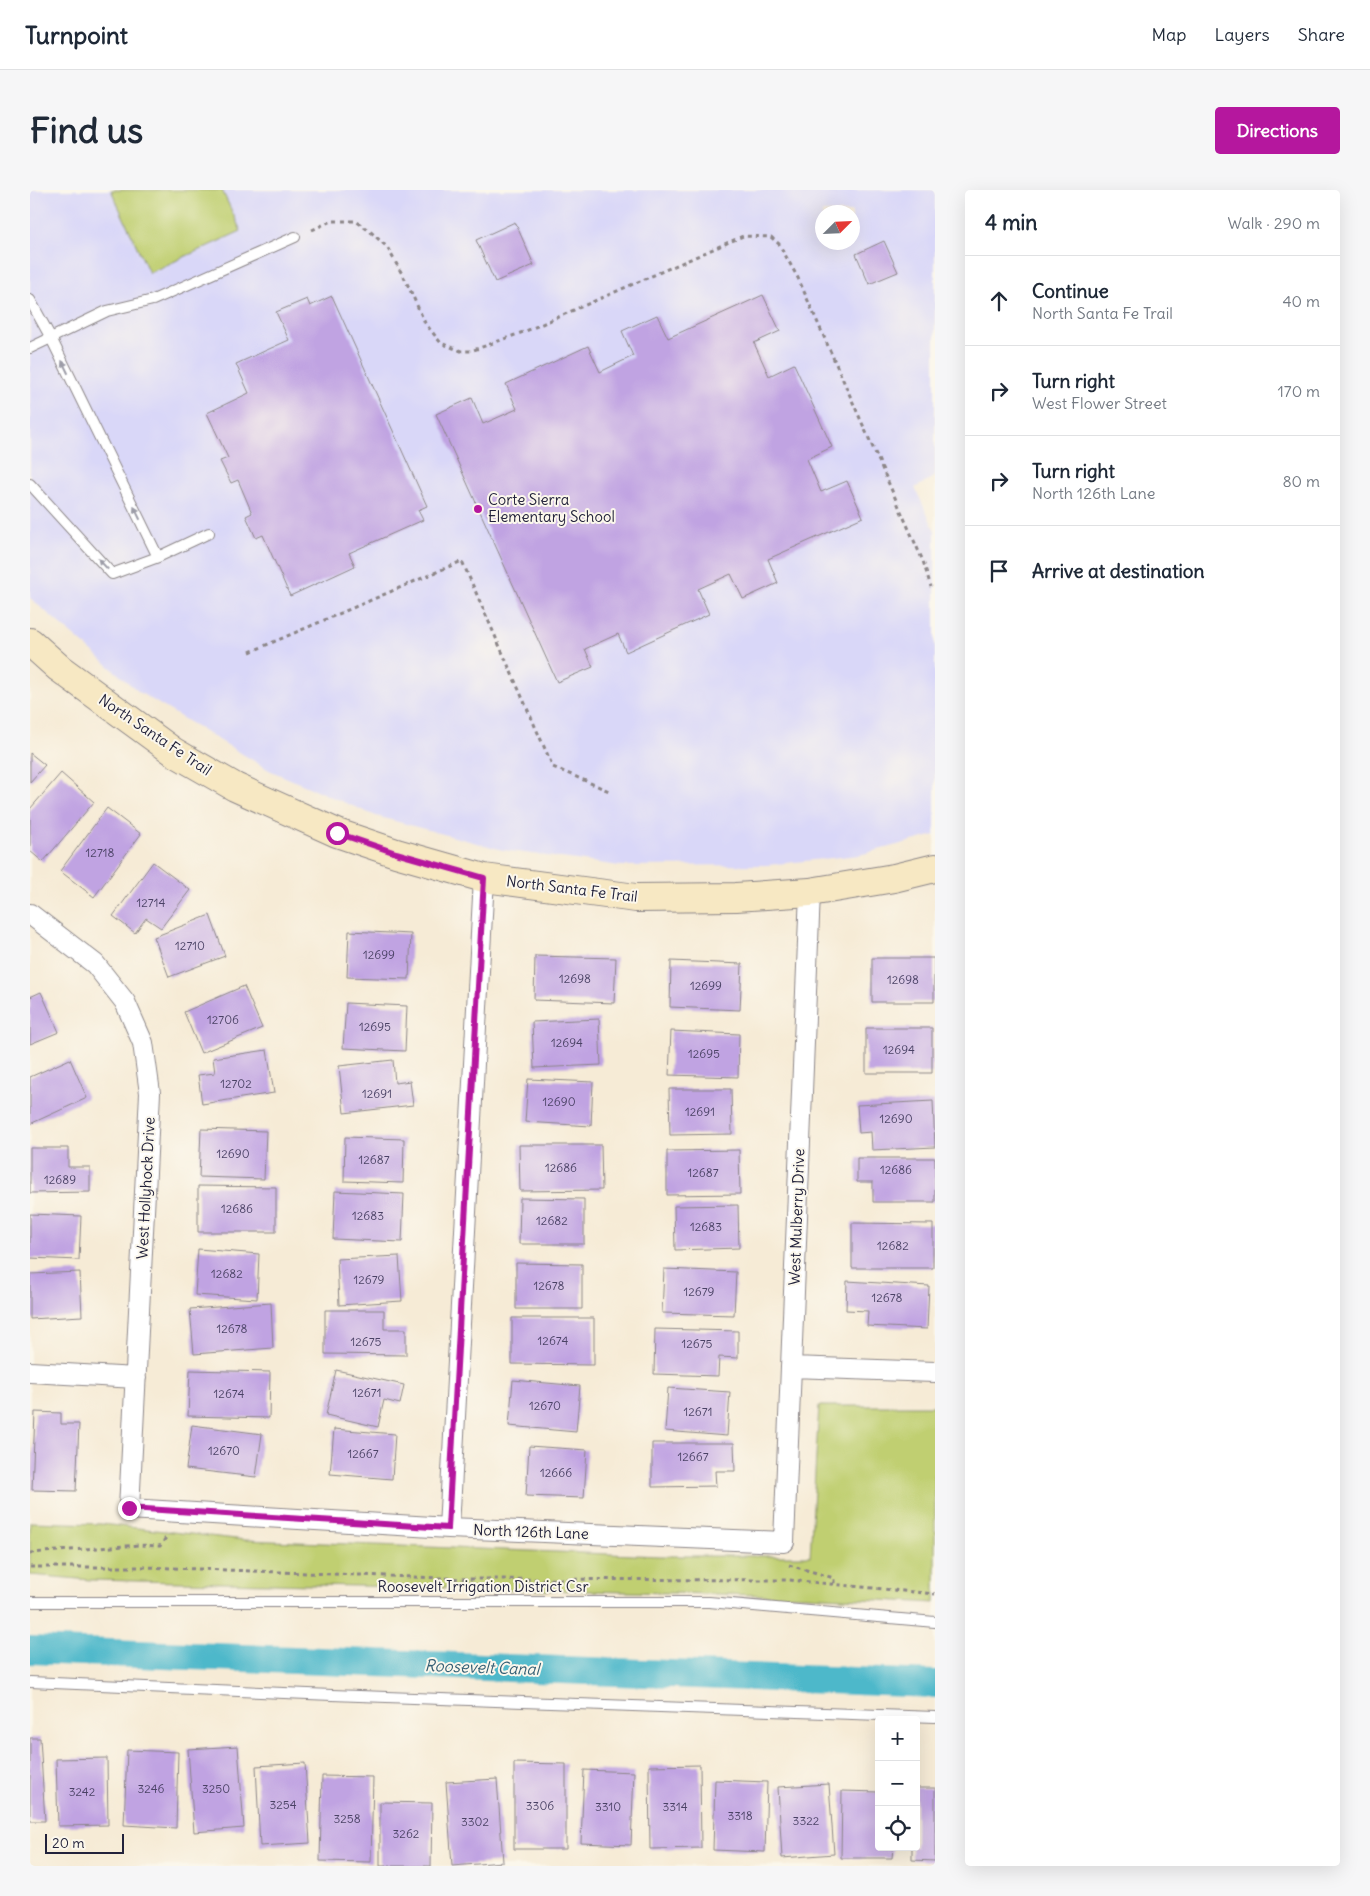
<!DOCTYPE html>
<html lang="en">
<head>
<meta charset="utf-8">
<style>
	:root { --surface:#fff; --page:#f6f6f7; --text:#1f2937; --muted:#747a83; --line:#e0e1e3; --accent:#b5179e }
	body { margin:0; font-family:Delius,sans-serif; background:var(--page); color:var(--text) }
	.controls { position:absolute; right:15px; bottom:15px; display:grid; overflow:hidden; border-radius:5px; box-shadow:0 5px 20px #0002 }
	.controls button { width:45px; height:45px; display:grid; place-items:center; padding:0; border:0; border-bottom:1px solid var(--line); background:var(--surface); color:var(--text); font:25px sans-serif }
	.compass { position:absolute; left:785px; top:15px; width:45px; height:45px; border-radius:50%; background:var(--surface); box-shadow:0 5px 20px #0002; rotate:66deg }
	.scale { position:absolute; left:15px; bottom:12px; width:79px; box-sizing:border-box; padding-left:5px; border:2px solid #22223b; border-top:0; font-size:14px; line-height:18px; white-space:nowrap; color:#22223b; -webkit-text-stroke:4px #fbf7ec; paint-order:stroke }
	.stop { position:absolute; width:15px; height:15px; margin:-11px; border:4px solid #b5179e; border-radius:50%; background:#fff }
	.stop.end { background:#b5179e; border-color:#fff; box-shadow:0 1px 5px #0008 }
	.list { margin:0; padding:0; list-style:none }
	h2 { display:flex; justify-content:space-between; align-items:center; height:65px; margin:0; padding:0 20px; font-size:21px }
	h2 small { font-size:16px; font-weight:400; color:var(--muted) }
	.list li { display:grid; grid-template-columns:32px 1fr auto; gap:15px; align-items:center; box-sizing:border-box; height:90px; padding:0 20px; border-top:1px solid var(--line) }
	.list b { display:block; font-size:19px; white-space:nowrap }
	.list p { margin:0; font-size:16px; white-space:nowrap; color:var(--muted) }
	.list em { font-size:16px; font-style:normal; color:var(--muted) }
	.icon { flex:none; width:28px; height:28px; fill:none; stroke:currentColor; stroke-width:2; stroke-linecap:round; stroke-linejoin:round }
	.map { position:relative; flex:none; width:905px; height:1676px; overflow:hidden; border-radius:5px }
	header { display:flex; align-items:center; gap:30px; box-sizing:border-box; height:70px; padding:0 25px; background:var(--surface); border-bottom:1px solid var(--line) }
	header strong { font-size:24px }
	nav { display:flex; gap:28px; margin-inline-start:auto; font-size:18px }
	.intro { display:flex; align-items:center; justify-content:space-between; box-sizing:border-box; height:120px; padding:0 30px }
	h1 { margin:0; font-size:35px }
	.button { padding:12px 22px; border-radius:5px; background:var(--accent); color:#fff; font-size:18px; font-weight:700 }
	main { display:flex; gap:30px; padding:0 30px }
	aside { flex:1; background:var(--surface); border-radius:5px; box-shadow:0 5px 20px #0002 }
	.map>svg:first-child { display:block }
	.built { fill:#d9d7f8; fill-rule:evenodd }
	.green { fill:#c0cf71; stroke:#717856 }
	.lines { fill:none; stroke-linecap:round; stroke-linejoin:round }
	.canal { stroke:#4db8ca; stroke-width:28 }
	.building { fill:#c0a3e2 }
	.lane-casing { stroke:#8c8688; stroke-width:12 }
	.street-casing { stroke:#8c8688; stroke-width:22 }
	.secondary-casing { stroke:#8c8688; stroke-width:30 }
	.path { stroke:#8c8688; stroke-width:3; stroke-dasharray:4 4; stroke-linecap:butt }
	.lane { stroke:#fff; stroke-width:10 }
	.street { stroke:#fff; stroke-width:20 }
	.secondary { stroke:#f7e8c3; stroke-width:28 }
	.oneway { fill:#9c9ca7 }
	.route { stroke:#b5179e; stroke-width:6 }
	.poi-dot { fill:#b5179e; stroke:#fbf7ec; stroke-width:2 }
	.labels { text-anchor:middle; stroke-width:4; stroke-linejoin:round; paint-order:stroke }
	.number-label { font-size:12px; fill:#4a4265 }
	.poi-label { font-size:15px; fill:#22223b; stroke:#fbf7ec; text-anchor:start }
	.street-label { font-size:15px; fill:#22223b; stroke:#fbf7ec }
	.water-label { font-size:16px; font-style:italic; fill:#335e74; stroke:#fbf7ec }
</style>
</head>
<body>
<header>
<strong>Turnpoint</strong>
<nav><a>Map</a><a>Layers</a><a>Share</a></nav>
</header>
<div class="intro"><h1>Find us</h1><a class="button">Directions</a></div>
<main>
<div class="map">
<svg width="905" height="1676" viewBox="0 0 905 1676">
	<rect width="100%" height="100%" fill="#fbf7ec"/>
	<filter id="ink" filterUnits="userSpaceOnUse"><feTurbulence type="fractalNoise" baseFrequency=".02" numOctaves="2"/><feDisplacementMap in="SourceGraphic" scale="10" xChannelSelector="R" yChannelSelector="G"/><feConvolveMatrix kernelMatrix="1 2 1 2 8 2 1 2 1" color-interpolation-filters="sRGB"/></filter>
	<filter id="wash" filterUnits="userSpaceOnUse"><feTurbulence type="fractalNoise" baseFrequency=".0096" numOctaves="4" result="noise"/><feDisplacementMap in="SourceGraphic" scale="20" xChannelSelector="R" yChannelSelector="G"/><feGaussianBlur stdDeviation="1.12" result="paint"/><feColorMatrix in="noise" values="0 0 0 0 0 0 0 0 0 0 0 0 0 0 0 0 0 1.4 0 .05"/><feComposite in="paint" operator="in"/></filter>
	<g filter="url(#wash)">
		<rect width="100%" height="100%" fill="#f6ebd6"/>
		<path class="built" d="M0,0H905V286L885,298L905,341V645L829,665L738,675L590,676L473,660L346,626L239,580L109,502L0,408ZM792,22H822V52H792Z"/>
		<path class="green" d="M81,0H192L211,41L119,83Z
			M789,1216H905V1413L775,1406L61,1390L0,1385V1332L71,1334L215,1350L630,1366H780Z"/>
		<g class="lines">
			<path class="canal" d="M0,1460L905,1494"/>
		</g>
		<g id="blocks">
			<path class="building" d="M485,32L504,75L465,92L446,50Z
				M854,51L868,82L839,94L826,64Z
				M733,105L750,141L724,153L739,186L764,174L802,257L777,269L791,302L817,291L833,327L738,369L748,393L713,409L701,384L668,399L679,424L596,462L588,444L555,459L563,477L527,492L406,224L442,208L453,234L487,219L476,194L558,156L570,182L603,166L592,141L627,125L638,148Z
				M302,106L397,316L388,320L393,330L319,363L325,376L260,406L233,345L226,348L216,326L222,323L208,290L201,293L190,271L198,268L177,223L219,203L206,174L259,150L246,122L277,109L280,116Z
				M0,563L15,575L0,592Z
				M31,583L64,612L13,672L0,661V619Z
				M77,618L111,644L64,707L30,681Z
				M123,672L160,700L131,738L116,728L105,743L83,726Z
				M180,725L195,766L139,787L124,747Z
				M319,741L381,744L379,789L317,787Z
				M505,766L586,768L584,813L504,810Z
				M842,768H904V812H842Z
				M641,771L712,774L710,820L640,817Z
				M214,796L232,838L171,863L154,822Z
				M11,802L29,842L0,854V807Z
				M316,813L377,816L375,861L313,858Z
				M569,829L571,875L504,878L502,832Z
				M836,838H902V883H836Z
				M641,841L709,844L708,887L639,885Z
				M237,860L244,903L172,914L168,885L185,883L183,868Z
				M40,869L57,908L0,934V887Z
				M363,870L365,893L380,891L383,915L314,923L309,876Z
				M498,889L563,892L561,936L495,932Z
				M639,899H701L702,944L640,945Z
				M903,911L905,957L842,960L841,942L829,943L827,915Z
				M171,939L236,941L234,989L169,987Z
				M315,947L374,949L373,993L314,991Z
				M489,955H571L572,1000L490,1001Z
				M0,958H38V977H60V1002L0,1003Z
				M709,960L710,1004L637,1005V961Z
				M827,968H905V1012H843V992H827Z
				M168,996L246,997V1042H168Z
				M305,1001L374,1004L372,1052L303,1049Z
				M490,1008L554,1009V1054H489Z
				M708,1015L709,1058L645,1060L644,1016Z
				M0,1024L51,1026L49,1070L0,1068Z
				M822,1033L903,1034V1078H822Z
				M168,1059L229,1064L227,1109L165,1105Z
				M369,1066L372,1111L309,1115L307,1069Z
				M486,1073L552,1074V1119H486Z
				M634,1079L706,1082L704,1125L632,1123Z
				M50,1082L52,1126L0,1129V1084Z
				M817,1091L899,1096L897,1139L837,1136L838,1121L816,1120Z
				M241,1113L243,1158L164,1164L160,1119Z
				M295,1120H354V1139H376V1165L295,1164Z
				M482,1128H564V1175L482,1174Z
				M625,1139L708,1141V1168L689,1167L688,1186L624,1184Z
				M160,1180L240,1182L239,1228L158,1226Z
				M306,1180L374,1195L370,1214L354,1210L348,1237L296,1225Z
				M483,1190L550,1196L546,1242L479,1236Z
				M638,1198L700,1202L697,1246L635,1241Z
				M5,1222L31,1223V1234H49L46,1301L2,1300Z
				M162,1235L232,1244L226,1287L156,1279Z
				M304,1239L365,1244L362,1289L300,1284Z
				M622,1253H704L705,1281H685L686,1296L622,1297Z
				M499,1256L557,1260L554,1308L496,1306Z
				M0,1548H10L15,1631H0Z
				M208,1556L214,1638L164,1642L158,1559Z
				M97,1560L148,1562L146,1638L94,1635Z
				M77,1568L78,1635L28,1636L26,1569Z
				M275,1573L280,1653L230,1656L226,1576Z
				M484,1573L536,1574V1659H484Z
				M670,1575L671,1658L620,1659L619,1576Z
				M554,1580L604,1582L601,1655L551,1653Z
				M292,1586L343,1587L341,1672L290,1671Z
				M467,1589L473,1672L422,1676L416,1592Z
				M685,1590L737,1592L735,1662L683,1660Z
				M799,1594L804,1664L752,1668L748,1597Z
				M886,1598H905V1671L882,1670V1657H886Z
				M812,1601L849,1602V1657H863L862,1668H811Z
				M350,1612L402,1613L401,1676H350Z"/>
		</g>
	</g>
	<g filter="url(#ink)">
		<use href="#blocks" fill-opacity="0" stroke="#8c8688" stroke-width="1"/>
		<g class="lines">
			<defs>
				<path id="lane" d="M0,110L21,148L128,367
					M0,158L77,121L123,110L265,47
					M0,294L82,384L128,367L179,343
					M0,1412H679L905,1432
					M0,1492L302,1505L905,1527"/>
				<path id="street" d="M0,724L65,774L95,812L113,853L120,903L99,1319L419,1338L754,1352L780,702
					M762,1177L905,1182
					M0,1182L106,1188
					M419,1338L454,688"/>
				<path id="secondary" d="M0,452L29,478L144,562L205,597L307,643L366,663L454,688L606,708L706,707L780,702L864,688L905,678"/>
			</defs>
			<use href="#lane" class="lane-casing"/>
			<use href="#street" class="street-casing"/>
			<use href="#secondary" class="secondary-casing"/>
			<path class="path" d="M282,40L301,31H326L342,43L357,57L376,91L395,133L411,153L431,161H441L496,141L713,46L741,47L749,54L768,88L893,371L901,397
				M220,462L432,371L523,577L579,601
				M0,1363L109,1355L130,1356L138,1345
				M759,1375L804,1388V1394
				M0,1377H115L437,1389L759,1390L905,1404"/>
			<use href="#lane" class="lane"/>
			<use href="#street" class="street"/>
			<use href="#secondary" class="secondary"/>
		</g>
		<defs><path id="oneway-solid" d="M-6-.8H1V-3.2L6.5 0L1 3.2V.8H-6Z" transform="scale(1.25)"/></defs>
		<g class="oneway">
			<use href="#oneway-solid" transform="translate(35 177) rotate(-116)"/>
			<use href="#oneway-solid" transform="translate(107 323) rotate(-116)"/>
			<use href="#oneway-solid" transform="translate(73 374) rotate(-133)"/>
		</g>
	</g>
	<g class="lines" filter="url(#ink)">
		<path class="route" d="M99,1318L418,1338L454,688L366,663L307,643"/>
	</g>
	<circle class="poi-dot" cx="448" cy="319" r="5"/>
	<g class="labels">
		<g class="number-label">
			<text x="70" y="667">12718</text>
			<text x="121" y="717">12714</text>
			<text x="160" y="760">12710</text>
			<text x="349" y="769">12699</text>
			<text x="545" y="793">12698</text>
			<text x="873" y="794">12698</text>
			<text x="676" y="800">12699</text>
			<text x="193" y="834">12706</text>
			<text x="345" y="841">12695</text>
			<text x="537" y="857">12694</text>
			<text x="869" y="864">12694</text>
			<text x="674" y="868">12695</text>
			<text x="206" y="898">12702</text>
			<text x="347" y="908">12691</text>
			<text x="529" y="916">12690</text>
			<text x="670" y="926">12691</text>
			<text x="866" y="933">12690</text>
			<text x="203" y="968">12690</text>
			<text x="344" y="974">12687</text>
			<text x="531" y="982">12686</text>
			<text x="866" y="984">12686</text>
			<text x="673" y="987">12687</text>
			<text x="30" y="994">12689</text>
			<text x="207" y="1023">12686</text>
			<text x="338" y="1030">12683</text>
			<text x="522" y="1035">12682</text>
			<text x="676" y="1041">12683</text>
			<text x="863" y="1060">12682</text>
			<text x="197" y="1088">12682</text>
			<text x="339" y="1094">12679</text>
			<text x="519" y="1100">12678</text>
			<text x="669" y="1106">12679</text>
			<text x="857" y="1112">12678</text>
			<text x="202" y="1143">12678</text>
			<text x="523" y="1155">12674</text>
			<text x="336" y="1156">12675</text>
			<text x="667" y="1158">12675</text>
			<text x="337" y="1207">12671</text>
			<text x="199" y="1208">12674</text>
			<text x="515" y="1220">12670</text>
			<text x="668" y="1226">12671</text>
			<text x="194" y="1265">12670</text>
			<text x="333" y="1268">12667</text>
			<text x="663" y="1271">12667</text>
			<text x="526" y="1287">12666</text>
			<text x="121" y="1603">3246</text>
			<text x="186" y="1603">3250</text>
			<text x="52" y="1606">3242</text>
			<text x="253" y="1619">3254</text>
			<text x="510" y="1620">3306</text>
			<text x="578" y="1621">3310</text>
			<text x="645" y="1621">3314</text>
			<text x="710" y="1630">3318</text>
			<text x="317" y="1633">3258</text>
			<text x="776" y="1635">3322</text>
			<text x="445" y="1636">3302</text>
			<text x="376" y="1648">3262</text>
		</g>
		<g class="poi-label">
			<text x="458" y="315">Corte Sierra<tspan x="458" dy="17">Elementary School</tspan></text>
		</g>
		<g class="street-label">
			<text transform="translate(125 545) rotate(34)" y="5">North Santa Fe Trail</text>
			<text transform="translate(542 699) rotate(7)" y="5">North Santa Fe Trail</text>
			<text transform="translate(116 998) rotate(-87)" y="5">West Hollyhock Drive</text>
			<text transform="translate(767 1027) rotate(-88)" y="5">West Mulberry Drive</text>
			<text transform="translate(501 1342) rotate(2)" y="5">North 126th Lane</text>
			<text x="453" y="1402">Roosevelt Irrigation District Csr</text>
		</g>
		<g class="water-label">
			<text transform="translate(452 1477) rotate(2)" y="6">Roosevelt Canal</text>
		</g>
	</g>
</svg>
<div class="controls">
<button>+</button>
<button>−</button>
<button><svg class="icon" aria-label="locate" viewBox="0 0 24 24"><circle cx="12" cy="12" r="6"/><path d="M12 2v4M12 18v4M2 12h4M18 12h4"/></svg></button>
</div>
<svg class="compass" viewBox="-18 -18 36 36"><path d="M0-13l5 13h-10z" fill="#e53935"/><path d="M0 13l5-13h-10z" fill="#747a83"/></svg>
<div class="scale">20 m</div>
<div class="stop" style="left:307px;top:643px"></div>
<div class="stop end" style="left:99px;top:1318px"></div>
</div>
<aside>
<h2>4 min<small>Walk · 290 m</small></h2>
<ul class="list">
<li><svg class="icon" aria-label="ahead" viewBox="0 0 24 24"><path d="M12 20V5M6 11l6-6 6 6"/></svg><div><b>Continue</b><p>North Santa Fe Trail</p></div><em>40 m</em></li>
<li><svg class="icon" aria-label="right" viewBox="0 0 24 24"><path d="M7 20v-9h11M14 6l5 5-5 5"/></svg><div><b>Turn right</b><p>West Flower Street</p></div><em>170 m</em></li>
<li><svg class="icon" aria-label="right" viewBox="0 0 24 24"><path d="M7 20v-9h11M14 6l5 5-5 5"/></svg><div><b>Turn right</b><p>North 126th Lane</p></div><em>80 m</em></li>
<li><svg class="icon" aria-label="arrive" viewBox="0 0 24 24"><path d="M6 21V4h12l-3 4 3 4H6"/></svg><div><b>Arrive at destination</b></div></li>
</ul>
</aside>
</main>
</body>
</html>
